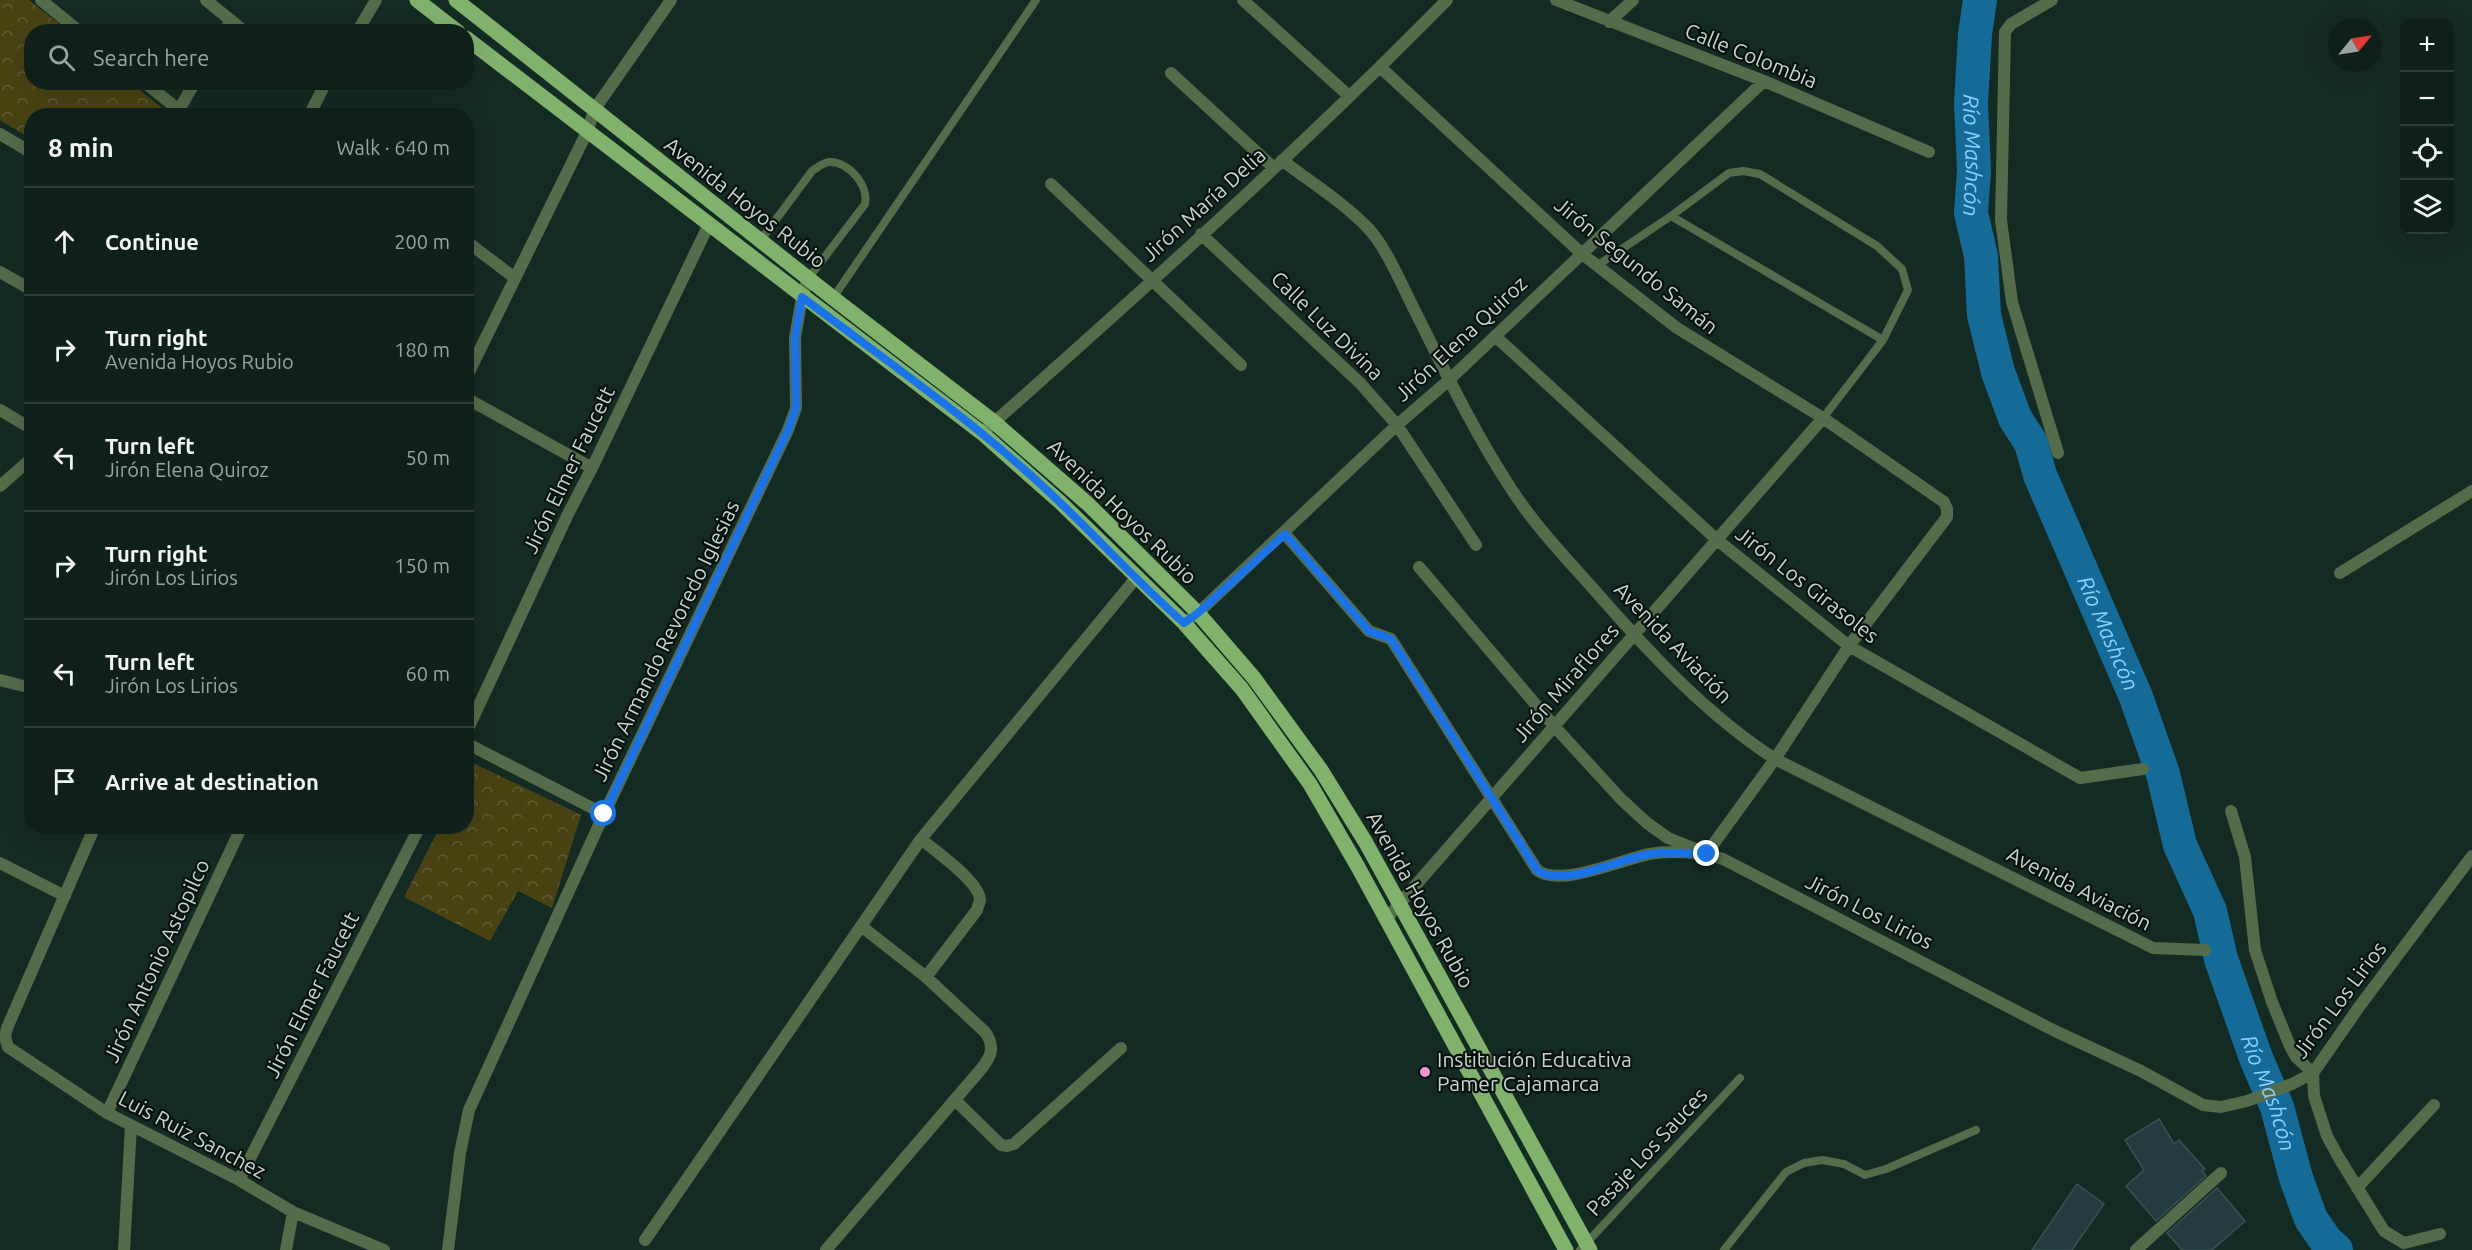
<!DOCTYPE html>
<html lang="en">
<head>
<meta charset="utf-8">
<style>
	:root { --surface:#0f201a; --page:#182823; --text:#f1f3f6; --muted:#9ba3a2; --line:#2f3e39 }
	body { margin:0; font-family:Ubuntu,sans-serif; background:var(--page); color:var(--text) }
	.controls { position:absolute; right:18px; top:18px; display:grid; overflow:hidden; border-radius:12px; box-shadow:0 6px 24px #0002 }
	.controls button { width:54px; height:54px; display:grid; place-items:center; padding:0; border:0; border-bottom:2px solid var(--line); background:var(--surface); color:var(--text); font:30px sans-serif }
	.compass { position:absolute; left:2328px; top:18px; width:54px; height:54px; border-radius:50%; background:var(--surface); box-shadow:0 6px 24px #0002; rotate:60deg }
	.stop { position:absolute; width:18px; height:18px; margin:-14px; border:4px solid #1a73e8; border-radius:50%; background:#fff }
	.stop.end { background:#1a73e8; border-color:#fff; box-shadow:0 2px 6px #0008 }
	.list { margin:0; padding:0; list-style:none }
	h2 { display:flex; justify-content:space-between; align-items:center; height:78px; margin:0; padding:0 24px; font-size:26px }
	h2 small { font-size:20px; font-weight:400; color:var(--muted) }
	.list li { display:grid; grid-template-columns:39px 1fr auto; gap:18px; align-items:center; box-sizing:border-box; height:108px; padding:0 24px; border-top:2px solid var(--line) }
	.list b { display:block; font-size:22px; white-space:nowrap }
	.list p { margin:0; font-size:20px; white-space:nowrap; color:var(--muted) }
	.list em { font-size:20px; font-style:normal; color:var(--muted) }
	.icon { flex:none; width:33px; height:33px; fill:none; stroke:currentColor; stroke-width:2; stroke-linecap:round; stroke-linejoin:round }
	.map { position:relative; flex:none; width:2472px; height:1250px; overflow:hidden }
	.search { position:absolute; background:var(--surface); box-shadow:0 6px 24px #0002; left:24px; top:24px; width:450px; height:66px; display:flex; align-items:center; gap:15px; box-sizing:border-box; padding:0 21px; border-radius:24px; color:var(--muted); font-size:22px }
	.panel { position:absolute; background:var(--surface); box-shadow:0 6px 24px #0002; left:24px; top:108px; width:450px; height:726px; border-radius:24px }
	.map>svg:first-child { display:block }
	.park { fill:url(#park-crowns) }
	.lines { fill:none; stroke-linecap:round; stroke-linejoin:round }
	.river { stroke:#156b98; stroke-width:34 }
	.building { fill:#223c3f; stroke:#375255; stroke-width:1.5 }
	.lane { stroke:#546c4a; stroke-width:8 }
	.street { stroke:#546c4a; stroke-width:12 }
	.primary { stroke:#81b26c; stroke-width:15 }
	.route { stroke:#1a73e8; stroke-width:8 }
	.poi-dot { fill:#f391d5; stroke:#07110e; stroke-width:2 }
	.labels { text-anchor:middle; stroke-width:4.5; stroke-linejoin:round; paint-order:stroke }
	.street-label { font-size:21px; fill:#c8d5d0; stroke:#07110e }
	.poi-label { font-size:21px; fill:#c8d5d0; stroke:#07110e; text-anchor:start }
	.water-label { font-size:22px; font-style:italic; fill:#8ad1ff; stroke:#07110e }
</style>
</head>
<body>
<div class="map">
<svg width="2472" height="1250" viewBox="0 0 2472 1250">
	<defs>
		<pattern id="park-crowns" width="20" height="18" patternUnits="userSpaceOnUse" patternTransform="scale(1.5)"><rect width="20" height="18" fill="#494314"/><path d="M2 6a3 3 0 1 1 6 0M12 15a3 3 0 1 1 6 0" fill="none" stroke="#625d35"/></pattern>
	</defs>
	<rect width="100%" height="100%" fill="#142b23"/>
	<path class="park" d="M0,0H29L68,31L32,32V82L131,83L167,112L165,115L32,116L31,139L0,120Z
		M473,763L581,815L552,908L518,891L490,941L404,897L440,827L466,826L467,775Z"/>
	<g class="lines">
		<path class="river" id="s1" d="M1980,0L1975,34L1971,104L1974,170L1971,213L1981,256L1984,315L1998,372L2015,418L2031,443L2040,475L2136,697L2163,774L2180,845L2210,911L2221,959L2256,1058L2277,1107L2296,1178L2311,1219L2326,1241L2336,1250"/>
	</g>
	<path class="building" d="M2159,1119L2174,1144L2179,1140L2205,1169L2202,1171L2206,1176L2156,1221L2126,1186L2144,1170L2125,1140Z
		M2077,1184L2104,1204L2072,1250H2032Z
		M2217,1188L2245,1221L2212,1250H2182L2167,1233Z"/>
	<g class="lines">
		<path class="lane" d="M1671,216L1883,340
			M760,241L812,171C817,168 822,163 829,162C848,161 869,185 865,204L808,279
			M1598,265L1671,216L1729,173L1743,171L1760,174L1877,246L1902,269L1908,290L1883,340L1823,418
			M833,298L1036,0
			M1580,1250L1740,1078
			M1724,1250L1786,1172L1804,1163L1822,1160L1844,1164L1865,1175L1886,1169L1976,1130"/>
		<path class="street" d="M41,0L80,32
			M206,0L245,32
			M1243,0L1349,96
			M1556,0L1764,81L1929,152
			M2052,0L2011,24L2005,32L2001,220L2012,302L2058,453
			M1609,22L1633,0
			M224,32L231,20
			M357,32L376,0
			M1380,67L1581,253L1677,328L1823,418L1944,502L1947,509V517L1849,646L1775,759L1707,853
			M1171,73L1274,168
			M144,82L179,110
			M176,115L195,82
			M309,116L326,82
			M0,134L32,153
			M1282,160C1310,182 1343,202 1368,228C1387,248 1404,290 1417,315C1446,373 1474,432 1510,487C1533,523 1562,554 1590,585C1646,649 1704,713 1775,759L2153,948L2205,950
			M1051,184L1241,365
			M1201,234L1360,383L1397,425L1476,545
			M466,241L515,278
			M0,272L32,290
			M1495,336L1716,539L1849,646L2080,778L2143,769
			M466,378L588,130L594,110L671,0
			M466,398L592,468
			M0,410L32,429
			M982,433C1140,293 1298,151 1447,0
			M0,486L32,458
			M1285,534L1369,631L1391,639L1537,870C1560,888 1623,859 1649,854C1670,850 1703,852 1723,859L2053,1030L2141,1071L2203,1105L2221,1107L2247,1101L2292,1084L2313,1073L2359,1007L2472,856
			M1419,567L1554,726L1621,799L1647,823L1668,838L1701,851
			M2340,573L2472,491
			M1184,623L1198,613L1397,425L1449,380L1764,81
			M0,680L32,688
			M466,733L568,514L592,468L709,224
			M466,743L604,814
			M2231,811L2245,857L2255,950L2272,1002L2290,1046L2296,1057L2313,1073L2314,1096L2327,1136L2339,1158L2384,1231L2404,1243L2440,1234
			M95,826L7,1028L5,1037L8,1047L107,1113L239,1180L293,1212L384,1250
			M921,839C935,851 980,882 980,900C980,902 977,908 977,910L926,977
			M0,863L65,896
			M1387,918L1823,418
			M955,1100L1001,1145L1007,1146L1014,1144L1121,1048
			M107,1113L242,826
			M239,1180L420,826
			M2357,1188L2434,1105
			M645,1240L921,839L1136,578
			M124,1250L131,1126
			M286,1250L293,1212
			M448,1250L460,1153L469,1110L604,814L788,430L796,408L795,338L802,297L808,279
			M826,1250L982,1068C992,1055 995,1046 985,1032L926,977L861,926
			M2136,1250L2221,1173"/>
		<path class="primary" d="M417,0L458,32
			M456,0L833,298L994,422L1088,504L1198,613L1254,678L1321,770L1366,843L1590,1250
			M466,38L982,433L1061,503L1184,623L1242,689L1267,724L1310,784L1358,867L1566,1250"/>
	</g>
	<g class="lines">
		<path class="route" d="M604,814L788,430L796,408L795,338L802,297C877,354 955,408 1026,471C1081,519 1129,575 1184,623L1198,613L1285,534L1369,631L1391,639L1537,870C1561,889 1623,858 1650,854C1668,851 1688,854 1707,854"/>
	</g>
	<circle class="poi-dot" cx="1425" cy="1072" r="6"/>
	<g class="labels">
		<g class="street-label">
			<text transform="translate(1751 56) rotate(22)" y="7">Calle Colombia</text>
			<text transform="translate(745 203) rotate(38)" y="7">Avenida Hoyos Rubio</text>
			<text transform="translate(1204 205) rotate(-42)" y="7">Jirón María Delia</text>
			<text transform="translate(1636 266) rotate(39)" y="7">Jirón Segundo Samán</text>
			<text transform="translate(1327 326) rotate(44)" y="7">Calle Luz Divina</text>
			<text transform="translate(1461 339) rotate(-43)" y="7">Jirón Elena Quiroz</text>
			<text transform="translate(569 470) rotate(-64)" y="7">Jirón Elmer Faucett</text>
			<text transform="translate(1122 512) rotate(44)" y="7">Avenida Hoyos Rubio</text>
			<text transform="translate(1807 585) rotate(38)" y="7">Jirón Los Girasoles</text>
			<text transform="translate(666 641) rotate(-64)" y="7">Jirón Armando Revoredo Iglesias</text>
			<text transform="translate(1673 643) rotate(46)" y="7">Avenida Aviación</text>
			<text transform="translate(1566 683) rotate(-49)" y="7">Jirón Miraflores</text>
			<text transform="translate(2079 889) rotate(27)" y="7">Avenida Aviación</text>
			<text transform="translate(1420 900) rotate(61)" y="7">Avenida Hoyos Rubio</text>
			<text transform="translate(1869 912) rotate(27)" y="7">Jirón Los Lirios</text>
			<text transform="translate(157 961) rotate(-65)" y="7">Jirón Antonio Astopilco</text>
			<text transform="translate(312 995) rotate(-63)" y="7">Jirón Elmer Faucett</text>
			<text transform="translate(2340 1000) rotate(-53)" y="7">Jirón Los Lirios</text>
			<text transform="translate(192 1135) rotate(28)" y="7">Luis Ruiz Sanchez</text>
			<text transform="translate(1647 1152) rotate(-47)" y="7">Pasaje Los Sauces</text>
		</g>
		<g class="poi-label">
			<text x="1437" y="1067">Institución Educativa<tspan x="1437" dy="24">Pamer Cajamarca</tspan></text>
		</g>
		<g class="water-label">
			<text dy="8" stroke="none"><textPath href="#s1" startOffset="156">Río Mashcón</textPath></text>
			<text dy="8" stroke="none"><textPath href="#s1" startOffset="660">Río Mashcón</textPath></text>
			<text dy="8" stroke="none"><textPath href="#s1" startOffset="1148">Río Mashcón</textPath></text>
		</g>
	</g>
</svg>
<div class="controls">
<button>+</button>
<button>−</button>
<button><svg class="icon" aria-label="locate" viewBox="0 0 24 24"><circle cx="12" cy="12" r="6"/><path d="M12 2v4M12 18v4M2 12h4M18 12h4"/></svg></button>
<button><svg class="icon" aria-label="layers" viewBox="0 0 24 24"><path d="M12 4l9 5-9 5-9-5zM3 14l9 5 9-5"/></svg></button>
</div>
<svg class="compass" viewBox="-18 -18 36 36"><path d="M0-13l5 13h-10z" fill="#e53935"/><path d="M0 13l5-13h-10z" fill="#9ba3a2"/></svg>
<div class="stop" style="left:604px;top:814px"></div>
<div class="stop end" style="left:1707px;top:854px"></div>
<div class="search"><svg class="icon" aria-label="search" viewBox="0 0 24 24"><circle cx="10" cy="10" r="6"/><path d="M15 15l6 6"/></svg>Search here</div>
<section class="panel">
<h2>8 min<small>Walk · 640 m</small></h2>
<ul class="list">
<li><svg class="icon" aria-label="ahead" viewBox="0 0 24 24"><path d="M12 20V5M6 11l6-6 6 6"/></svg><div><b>Continue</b></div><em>200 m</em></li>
<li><svg class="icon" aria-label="right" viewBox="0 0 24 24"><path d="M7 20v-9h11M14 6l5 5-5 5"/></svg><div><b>Turn right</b><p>Avenida Hoyos Rubio</p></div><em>180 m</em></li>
<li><svg class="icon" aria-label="left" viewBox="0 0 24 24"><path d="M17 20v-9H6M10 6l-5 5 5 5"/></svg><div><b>Turn left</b><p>Jirón Elena Quiroz</p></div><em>50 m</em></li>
<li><svg class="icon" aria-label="right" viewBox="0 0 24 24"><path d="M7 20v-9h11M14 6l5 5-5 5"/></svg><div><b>Turn right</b><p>Jirón Los Lirios</p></div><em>150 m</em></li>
<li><svg class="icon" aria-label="left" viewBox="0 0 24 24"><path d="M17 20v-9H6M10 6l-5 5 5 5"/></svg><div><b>Turn left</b><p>Jirón Los Lirios</p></div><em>60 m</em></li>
<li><svg class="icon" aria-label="arrive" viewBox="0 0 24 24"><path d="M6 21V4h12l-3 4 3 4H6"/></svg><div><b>Arrive at destination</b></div></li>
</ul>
</section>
</div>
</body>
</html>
